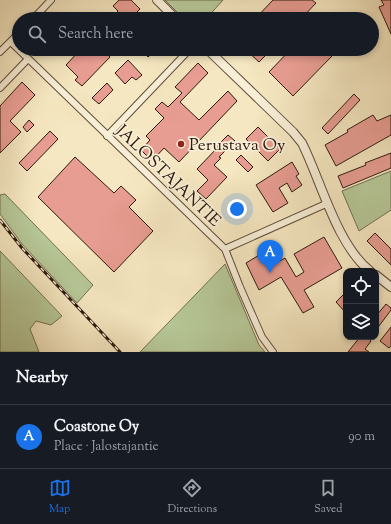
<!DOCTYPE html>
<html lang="en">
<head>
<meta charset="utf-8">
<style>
	:root { --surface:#171b24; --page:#20242c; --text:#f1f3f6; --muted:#9ea1a6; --line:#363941; --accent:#1a73e8 }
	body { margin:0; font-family:"Sorts Mill Goudy",serif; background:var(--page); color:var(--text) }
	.controls { position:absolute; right:12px; bottom:12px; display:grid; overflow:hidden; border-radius:8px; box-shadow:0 2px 6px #0003 }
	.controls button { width:36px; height:36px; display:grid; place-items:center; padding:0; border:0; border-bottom:1px solid var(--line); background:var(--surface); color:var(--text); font:20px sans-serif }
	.you { position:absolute; left:237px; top:209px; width:14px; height:14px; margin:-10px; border:3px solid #fff; border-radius:50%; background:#1a73e8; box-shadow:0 0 0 6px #1a73e833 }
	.badge { display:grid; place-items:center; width:26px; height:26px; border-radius:50%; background:var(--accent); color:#fff; font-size:13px; font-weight:700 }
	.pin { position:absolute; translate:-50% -33px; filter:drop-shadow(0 1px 2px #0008) }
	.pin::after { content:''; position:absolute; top:21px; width:14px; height:12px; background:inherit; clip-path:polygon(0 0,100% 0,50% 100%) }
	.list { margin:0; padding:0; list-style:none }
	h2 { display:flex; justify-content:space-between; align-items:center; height:52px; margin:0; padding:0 16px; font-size:17px }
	h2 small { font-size:13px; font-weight:400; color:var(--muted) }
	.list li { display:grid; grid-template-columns:26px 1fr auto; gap:12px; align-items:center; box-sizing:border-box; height:64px; padding:0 16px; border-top:1px solid var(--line) }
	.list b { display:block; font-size:15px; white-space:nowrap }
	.list p { margin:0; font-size:13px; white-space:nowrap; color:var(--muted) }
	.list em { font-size:13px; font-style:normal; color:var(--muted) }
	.icon { flex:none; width:22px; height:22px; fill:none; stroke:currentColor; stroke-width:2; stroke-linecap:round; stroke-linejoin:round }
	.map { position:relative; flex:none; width:391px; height:352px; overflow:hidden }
	.search { position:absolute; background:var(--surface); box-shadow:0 2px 6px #0003; left:12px; right:12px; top:12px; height:44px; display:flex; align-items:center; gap:10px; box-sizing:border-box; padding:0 14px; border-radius:22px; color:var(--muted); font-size:15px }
	.sheet { height:116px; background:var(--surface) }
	nav { display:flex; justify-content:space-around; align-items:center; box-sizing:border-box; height:56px; border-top:1px solid var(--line); background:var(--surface); font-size:11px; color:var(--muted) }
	nav a { display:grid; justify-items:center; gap:2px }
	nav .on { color:var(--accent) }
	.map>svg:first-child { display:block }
	.green { fill:#b6c797; stroke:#727052 }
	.building { fill:#e89d92; stroke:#2e1a0e }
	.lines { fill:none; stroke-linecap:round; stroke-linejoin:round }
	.minor-casing { stroke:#604d3b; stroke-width:8 }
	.tertiary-casing { stroke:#604d3b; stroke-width:10 }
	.minor { stroke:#f8efd7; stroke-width:6 }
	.tertiary { stroke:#f8efd7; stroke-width:8 }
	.rail-casing { stroke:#2e1a0e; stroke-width:3 }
	.rail { stroke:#f8efd7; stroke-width:1.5; stroke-dasharray:4.5; stroke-linecap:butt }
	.poi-dot { fill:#8f2418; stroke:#f8efd7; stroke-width:1.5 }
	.labels { text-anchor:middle; stroke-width:3.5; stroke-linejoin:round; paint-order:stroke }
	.poi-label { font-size:17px; fill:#2e1a0e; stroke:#f8efd7; text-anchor:start }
	.street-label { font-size:17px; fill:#2e1a0e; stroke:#f8efd7 }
</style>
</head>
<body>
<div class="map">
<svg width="391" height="352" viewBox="0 0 391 352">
	<rect width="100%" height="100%" fill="#f5e7c1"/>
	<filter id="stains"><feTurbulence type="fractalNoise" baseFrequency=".005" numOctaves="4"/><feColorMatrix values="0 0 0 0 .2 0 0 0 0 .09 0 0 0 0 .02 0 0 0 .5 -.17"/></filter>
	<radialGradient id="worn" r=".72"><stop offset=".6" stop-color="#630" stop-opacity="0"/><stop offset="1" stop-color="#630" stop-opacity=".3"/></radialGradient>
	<path class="green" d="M165,0H223L206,19H184Z
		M391,171V210L359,231L342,191Z
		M5,194L93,285L77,303L22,244L0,214V195Z
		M0,251L62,316L51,325L36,321L30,329L39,352H0Z
		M225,264L259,345L265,352H140Z"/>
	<path class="building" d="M119,0H131L140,9L133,16L136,19H111L118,11L113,6Z
		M273,0H312L316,3L301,19H255Z
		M381,0H391V34L379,7L384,5Z
		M81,49H103L110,57L82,86L75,80L78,77L66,65Z
		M140,49H167L160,56L155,51L148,57Z
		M245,49H272L259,62Z
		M291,49H330L334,54L293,96L269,72Z
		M128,60L142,75L136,80L132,77L125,84L115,73Z
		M198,63L208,73L180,102L199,120L228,91L237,101L179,162L164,148L152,161L141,150L150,140L146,136L164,118L155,109L162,102L168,107L182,93L175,87Z
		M22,82L35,95L10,121L21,132L0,153V106Z
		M107,83L113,90L99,104L92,98Z
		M354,94L360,100L328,134L322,128Z
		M373,115L377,121L391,115V135L336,166L325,145L348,132L347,130Z
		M29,120L34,125L27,132L23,127Z
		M258,127L280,149L268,161L246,139Z
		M50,131L58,139L27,171L19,163Z
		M228,135L235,141L219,157L221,158L214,165L227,177L206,199L197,191L208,180L197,169L218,147L217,146Z
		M391,153V168L343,188L338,176L366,165L365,163Z
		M241,155L253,167L248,172L236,160Z
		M75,157L114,193L121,186L136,200L129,207L153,231L114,272L38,197Z
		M292,162L299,174L296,176L302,185L292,192L287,183L279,188L288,203L273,212L256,185Z
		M375,233L391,249V265L367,241Z
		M324,237L342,268L304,290L314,307L303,313L281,277L259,290L246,263L261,254L269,267L285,258L296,277L304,272L294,254Z
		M346,292V313L336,302Z
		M386,304L391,308V310L376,330V316Z
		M391,327V346L389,348L380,341Z
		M360,337H370L369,339L371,341L365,349L369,352H348Z"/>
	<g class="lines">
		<defs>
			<path id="minor" d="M33,19L51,0
				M11,42L225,249L240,287L262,337L273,352
				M0,52L19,33
				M0,88L28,59
				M107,136L190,49
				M225,249L328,203"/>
			<path id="tertiary" d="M157,0L176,19
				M207,49L293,132L302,143C321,181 337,245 370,271
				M376,275L391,287"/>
		</defs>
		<use href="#minor" class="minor-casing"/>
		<use href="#tertiary" class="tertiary-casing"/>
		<use href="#minor" class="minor"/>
		<use href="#tertiary" class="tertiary"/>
		<defs>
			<path id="rail" d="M0,220L22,248L120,352"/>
		</defs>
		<use href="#rail" class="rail-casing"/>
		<use href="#rail" class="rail"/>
	</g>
	<circle class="poi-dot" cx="181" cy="144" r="4"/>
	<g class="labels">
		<g class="poi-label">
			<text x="189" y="150">Perustava Oy</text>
		</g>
		<g class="street-label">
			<text transform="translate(169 175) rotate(44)" y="6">JALOSTAJANTIE</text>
		</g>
	</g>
	<rect width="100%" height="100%" filter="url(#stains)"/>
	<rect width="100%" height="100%" fill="url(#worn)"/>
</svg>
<div class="controls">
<button><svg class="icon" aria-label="locate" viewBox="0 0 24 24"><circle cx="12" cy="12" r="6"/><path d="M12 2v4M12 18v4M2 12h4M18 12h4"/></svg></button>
<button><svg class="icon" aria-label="layers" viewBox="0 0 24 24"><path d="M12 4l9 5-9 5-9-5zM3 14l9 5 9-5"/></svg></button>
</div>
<div class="you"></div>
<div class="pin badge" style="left:270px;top:273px">A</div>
<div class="search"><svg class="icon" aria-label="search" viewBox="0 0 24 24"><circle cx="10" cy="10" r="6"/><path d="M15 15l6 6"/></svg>Search here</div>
</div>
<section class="sheet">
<h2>Nearby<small></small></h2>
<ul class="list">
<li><span class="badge">A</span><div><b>Coastone Oy</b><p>Place · Jalostajantie</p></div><em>90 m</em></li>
</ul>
</section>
<nav>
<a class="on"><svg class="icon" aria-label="map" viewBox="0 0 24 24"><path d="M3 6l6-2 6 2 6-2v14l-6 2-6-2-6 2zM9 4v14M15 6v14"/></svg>Map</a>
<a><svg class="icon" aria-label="directions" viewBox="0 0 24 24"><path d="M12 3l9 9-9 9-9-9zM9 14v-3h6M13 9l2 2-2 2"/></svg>Directions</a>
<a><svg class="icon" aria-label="saved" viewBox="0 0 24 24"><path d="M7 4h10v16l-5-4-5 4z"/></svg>Saved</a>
</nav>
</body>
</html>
